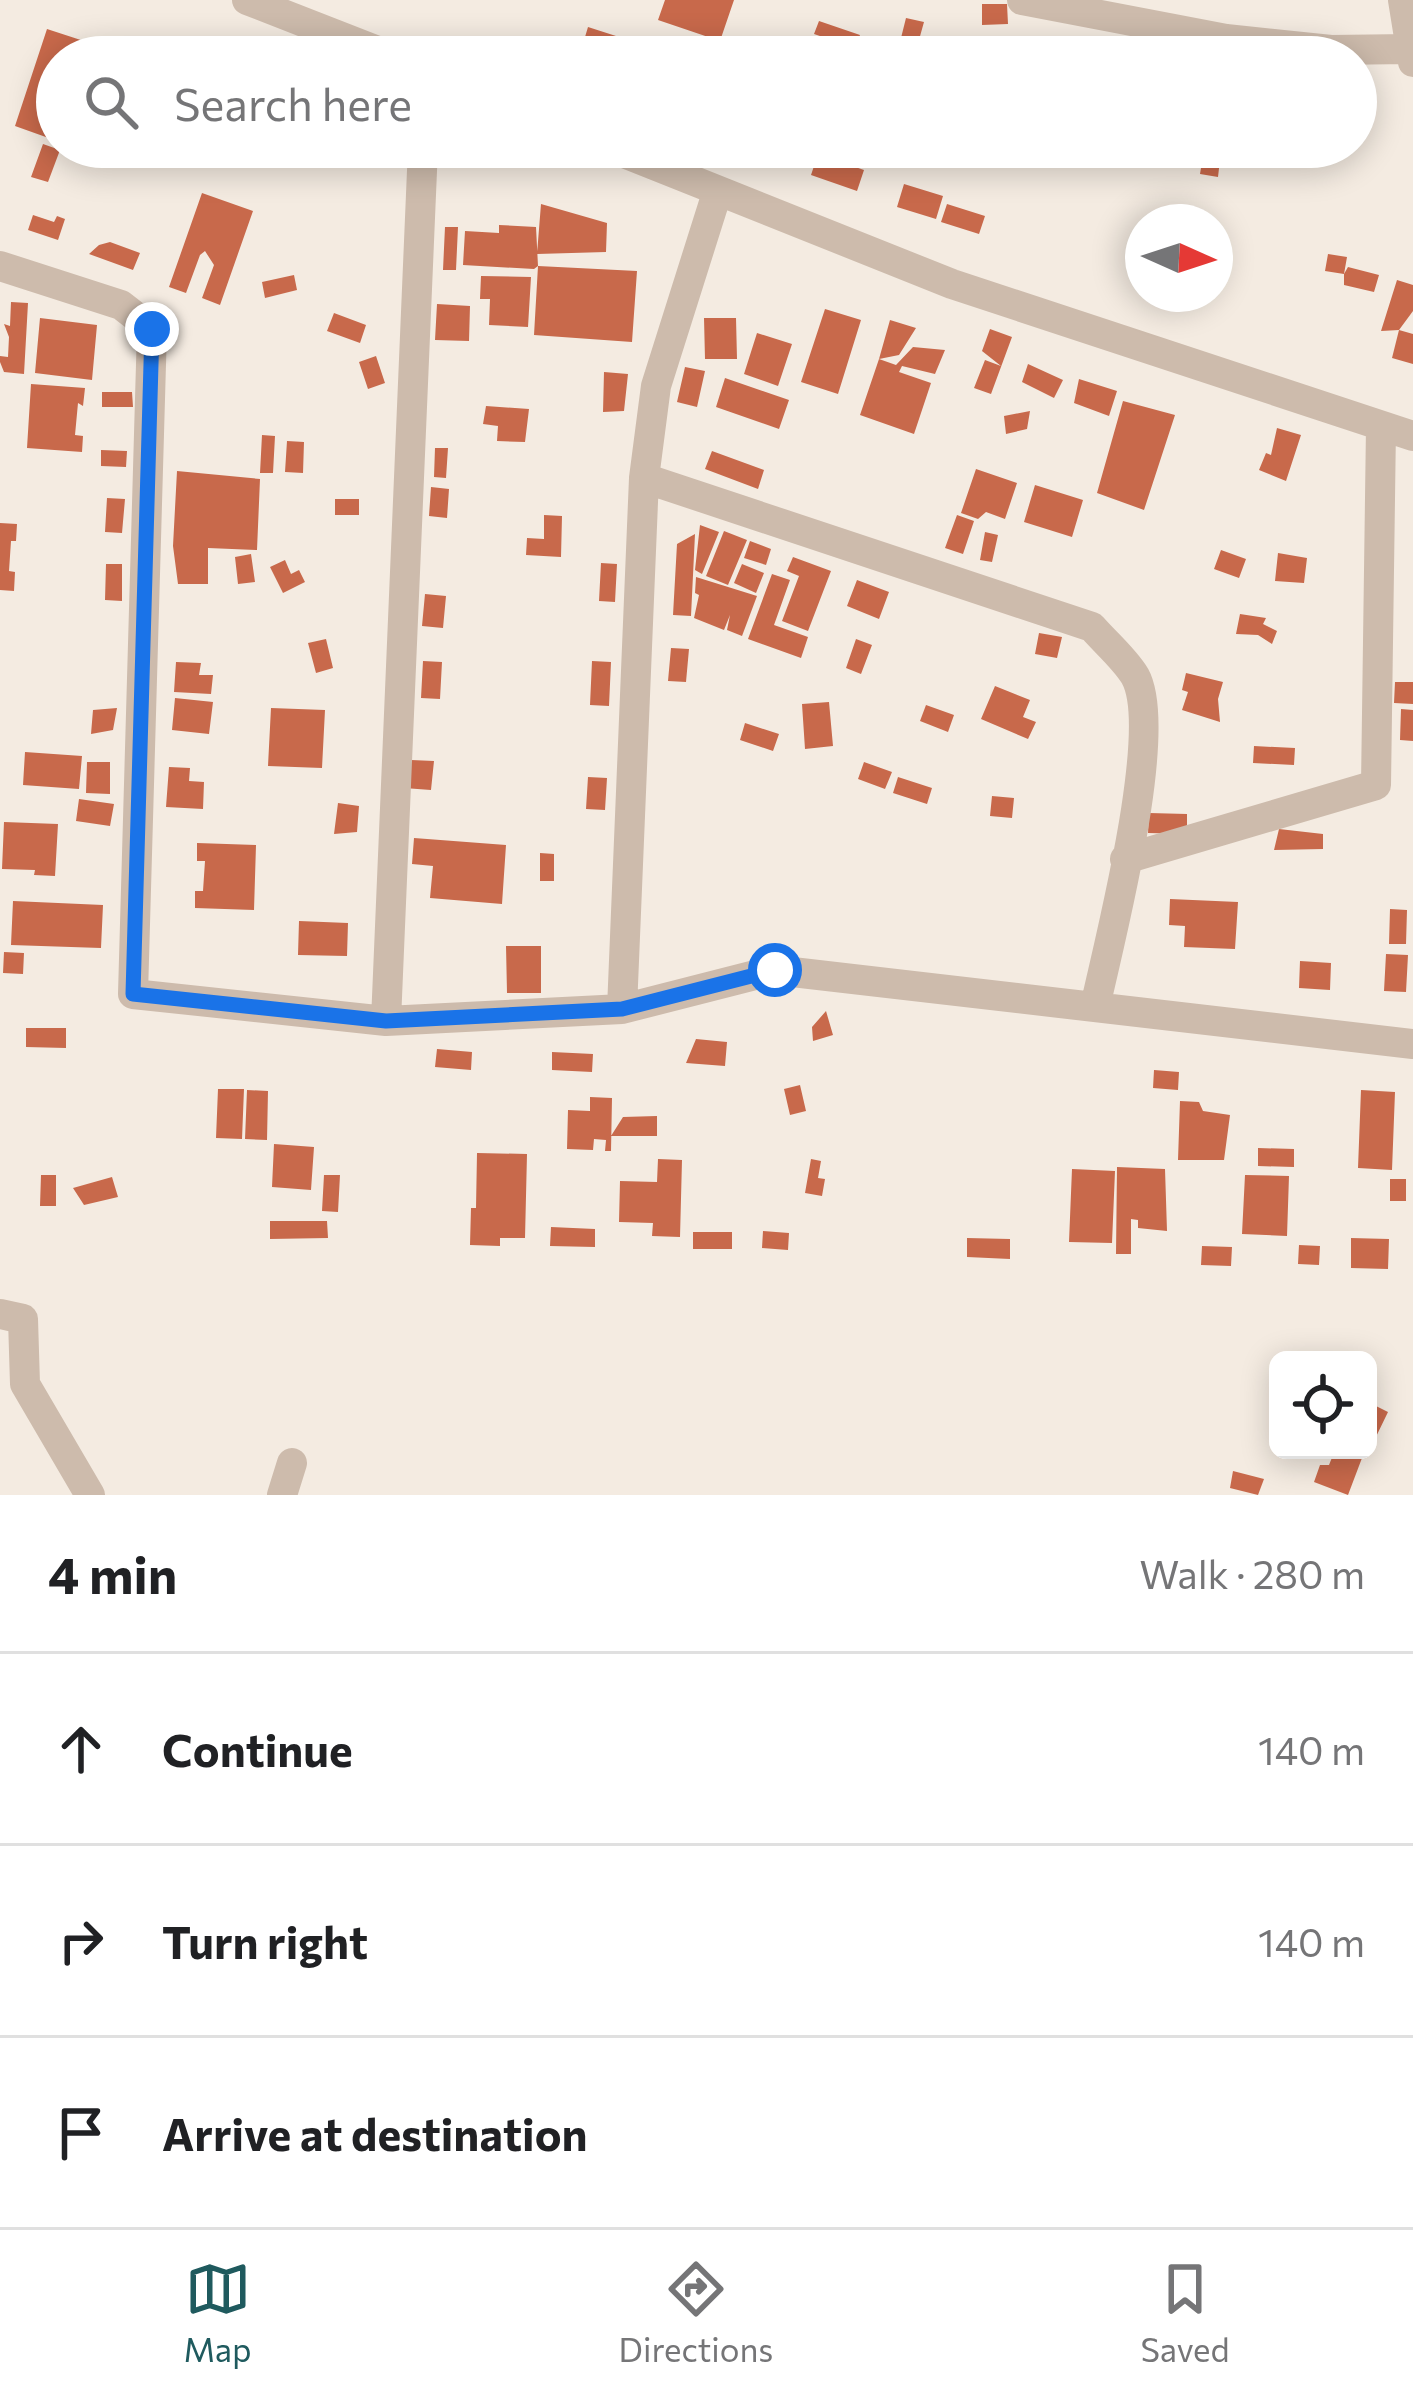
<!DOCTYPE html>
<html lang="en">
<head>
<meta charset="utf-8">
<style>
	:root { --surface:#fff; --page:#f2f2f2; --text:#202124; --muted:#757577; --line:#e0e0e0; --accent:#1f5a5e }
	body { margin:0; font-family:Commissioner,sans-serif; background:var(--page); color:var(--text) }
	.controls { position:absolute; right:36px; bottom:36px; display:grid; overflow:hidden; border-radius:18px; box-shadow:0 6px 30px #0003 }
	.controls button { width:108px; height:108px; display:grid; place-items:center; padding:0; border:0; border-bottom:3px solid var(--line); background:var(--surface); color:var(--text); font:60px sans-serif }
	.compass { position:absolute; left:1125px; top:204px; width:108px; height:108px; border-radius:50%; background:var(--surface); box-shadow:0 6px 30px #0003; rotate:93deg }
	.stop { position:absolute; width:36px; height:36px; margin:-27px; border:9px solid #1a73e8; border-radius:50%; background:#fff }
	.stop.end { background:#1a73e8; border-color:#fff; box-shadow:0 3px 12px #0008 }
	.list { margin:0; padding:0; list-style:none }
	h2 { display:flex; justify-content:space-between; align-items:center; height:156px; margin:0; padding:0 48px; font-size:51px }
	h2 small { font-size:39px; font-weight:400; color:var(--muted) }
	.list li { display:grid; grid-template-columns:78px 1fr auto; gap:36px; align-items:center; box-sizing:border-box; height:192px; padding:0 48px; border-top:3px solid var(--line) }
	.list b { display:block; font-size:45px; white-space:nowrap }
	.list em { font-size:39px; font-style:normal; color:var(--muted) }
	.icon { flex:none; width:66px; height:66px; fill:none; stroke:currentColor; stroke-width:2; stroke-linecap:round; stroke-linejoin:round }
	.map { position:relative; flex:none; width:1413px; height:1495px; overflow:hidden }
	.search { position:absolute; background:var(--surface); box-shadow:0 6px 30px #0003; left:36px; right:36px; top:36px; height:132px; display:flex; align-items:center; gap:30px; box-sizing:border-box; padding:0 42px; border-radius:66px; color:var(--muted); font-size:45px }
	.sheet { height:732px; background:var(--surface) }
	nav { display:flex; justify-content:space-around; align-items:center; box-sizing:border-box; height:168px; border-top:3px solid var(--line); background:var(--surface); font-size:33px; color:var(--muted) }
	nav a { display:grid; justify-items:center; gap:6px }
	nav .on { color:var(--accent) }
	.map>svg:first-child { display:block }
	.building { fill:#c8694b }
	.lines { fill:none; stroke-linecap:round; stroke-linejoin:round }
	.minor { stroke:#cdbbac; stroke-width:30 }
	.route { stroke:#1a73e8; stroke-width:15 }
</style>
</head>
<body>
<div class="map">
<svg width="1413" height="1495" viewBox="0 0 1413 1495">
	<rect width="100%" height="100%" fill="#f4ebe1"/>
	<path class="building" d="M665,0H734L720,41L658,20Z
		M982,4H1007L1008,24L982,25Z
		M906,18L924,22L917,47L900,42Z
		M819,21L860,35L855,48L814,34Z
		M588,27L644,45L640,57H579Z
		M47,29L93,44L88,57H57V141L15,126Z
		M813,36L856,51L853,57H806Z
		M43,144L60,150L48,182L31,177Z
		M845,147H893L888,162Z
		M1204,149L1221,151L1218,177L1200,174Z
		M818,154L864,170L857,191L811,175Z
		M904,184L943,196L936,219L897,207Z
		M202,193L253,211L220,305L202,298L214,265L205,251L200,255L186,293L169,287Z
		M541,204L607,223L606,252L537,254Z
		M947,204L985,216L979,234L941,222Z
		M33,215L54,222L57,216L65,219L58,240L28,230Z
		M499,225L536,227L538,266L637,271L632,342L534,335L538,266L534,269L463,265L465,231L499,233Z
		M445,227H458L456,270H443Z
		M110,242L140,253L133,270L89,254L99,245Z
		M1328,254L1347,257L1344,274L1348,267L1379,275L1374,292L1344,285V274L1325,271Z
		M294,275L297,290L265,298L262,282Z
		M481,276L531,277L528,327L489,325L490,299H480Z
		M1397,280L1413,285V311L1399,330L1381,331Z
		M11,302L28,303L24,374L4,372L0,362V356L8,357L9,337L4,324L10,326Z
		M437,304L470,306L469,341L435,340Z
		M825,309L861,320L838,394L801,382Z
		M334,313L366,325L360,343L327,331Z
		M40,318L97,325L92,380L35,373Z
		M704,318H736L737,359H705Z
		M890,320L916,328L899,355L879,359Z
		M990,329L1012,337L991,394L974,388L985,360L1001,366L982,351Z
		M1399,330L1413,334V364L1392,358Z
		M757,333L792,344L778,386L744,374Z
		M913,347L945,350L935,374L902,366L899,372L931,383L914,434L860,415L879,359L896,365Z
		M376,356L385,383L368,389L359,362Z
		M1028,364L1063,380L1054,398L1022,382Z
		M685,367L705,371L697,407L677,402Z
		M604,372L628,374L624,411L603,412Z
		M725,378L789,400L779,429L716,407Z
		M1079,379L1117,391L1109,416L1074,403Z
		M31,384L85,388L83,406L78,403L75,435L83,436L82,452L27,448Z
		M102,392H132L133,407H102Z
		M1123,401L1175,415L1144,510L1097,493Z
		M486,406L529,409L525,442L497,441L498,426L483,424Z
		M1030,411L1027,429L1006,434L1004,416Z
		M1277,428L1301,435L1286,481L1259,470L1266,453L1271,455Z
		M262,435L275,436L273,473H260Z
		M287,441L304,442L303,473L285,472Z
		M435,448H448L446,478L434,477Z
		M101,450L127,451L126,467L101,466Z
		M712,451L764,470L758,489L705,469Z
		M976,469L1017,483L1005,519L986,512L978,519L961,513Z
		M177,471L260,479L257,550L208,548V584H178L173,546Z
		M1035,485L1083,500L1072,537L1024,522Z
		M431,487L449,489L447,518L429,516Z
		M107,498L125,499L122,533L105,532Z
		M335,499H359V515H335Z
		M544,515L562,516L561,557L526,555L527,538L544,539Z
		M957,515L974,521L963,554L945,548Z
		M0,523L17,524L16,541H11L9,571L15,572L14,591L0,590Z
		M700,525L719,532L702,574L695,570Z
		M724,531L747,540L728,585L706,576Z
		M985,532L998,535L992,562L980,560Z
		M695,534L691,616L673,615L677,544Z
		M750,541L771,549L766,565L744,558Z
		M1221,550L1246,559L1239,578L1214,569Z
		M1278,553L1307,558L1304,583L1275,581Z
		M251,554L255,582L238,584L235,557Z
		M793,557L831,571L808,631L782,621L799,576L787,571Z
		M285,560L291,574L299,570L305,582L283,593L270,567Z
		M601,563L617,564L615,602L599,601Z
		M106,564H122V601L105,600Z
		M742,564L764,573L756,593L734,583Z
		M772,574L790,580L774,625L808,637L801,658L748,639Z
		M696,577L757,596L742,636L727,630L730,615L724,630L694,618L699,595L695,593Z
		M857,580L889,592L879,619L847,606Z
		M425,594L446,596L443,628L422,626Z
		M1240,614L1266,618L1263,624L1277,631L1272,644L1258,635L1236,634Z
		M1039,633L1062,637L1057,658L1035,654Z
		M326,639L333,668L316,673L308,643Z
		M856,639L872,645L861,674L846,668Z
		M671,648L689,649L686,682L668,681Z
		M423,661L442,662L440,699L421,698Z
		M592,661L611,662L609,706L590,705Z
		M176,662L201,663L199,675H213L211,694L174,692Z
		M1186,673L1223,682L1218,699L1220,722L1182,710L1188,692L1182,690Z
		M1395,682H1413V704L1394,703Z
		M995,686L1030,700L1023,717L1036,722L1028,739L981,719Z
		M175,698L213,702L209,734L172,730Z
		M829,702L833,746L805,749L802,704Z
		M926,705L954,715L948,732L920,721Z
		M117,708L113,730L91,734L93,710Z
		M271,708L325,710L322,768L268,766Z
		M1401,709L1413,710V741L1400,740Z
		M745,723L779,734L773,751L740,740Z
		M1254,746L1295,748L1294,765L1253,763Z
		M25,752L82,756L79,789L23,785Z
		M411,760L434,761L431,790L404,788Z
		M87,762H110V794L86,793Z
		M864,762L892,772L885,789L858,779Z
		M169,767L190,768L189,781L204,782L203,809L166,807Z
		M588,777L607,778L605,810L586,809Z
		M898,777L932,788L927,804L893,793Z
		M992,796L1014,798L1012,818L990,816Z
		M79,799L114,804L110,826L76,821Z
		M338,803L359,806L357,832L334,834Z
		M1149,813L1187,814V834L1148,833Z
		M4,822L58,824L55,876L34,875L35,870L2,869Z
		M1279,829L1323,834V849L1274,850Z
		M414,838L506,845L502,904L430,898L433,866L412,864Z
		M197,843L256,845L254,910L195,908V891H203L205,861H197Z
		M540,853L554,854V881H540Z
		M1170,899L1238,902L1235,949L1184,947L1185,926L1169,925Z
		M13,901L103,905L101,948L11,945Z
		M1390,909L1407,910L1406,944H1389Z
		M299,921L348,923L347,956L298,955Z
		M506,946H541V993H507Z
		M4,952L24,953L23,974L3,973Z
		M1386,954L1408,955L1406,992L1384,991Z
		M1300,961L1331,963L1330,990L1299,988Z
		M826,1011L833,1035L813,1041L812,1027Z
		M26,1028H66V1048L26,1047Z
		M696,1039L727,1042L725,1066L686,1063Z
		M437,1049L472,1052L471,1070L435,1067Z
		M552,1052L593,1054L592,1072L552,1070Z
		M1154,1070L1179,1072L1178,1090L1153,1088Z
		M800,1085L806,1111L790,1115L784,1089Z
		M218,1089H244L242,1139L216,1138Z
		M247,1090L268,1091L267,1140L245,1139Z
		M1361,1090L1395,1092L1392,1170L1358,1168Z
		M590,1097L612,1098L611,1151H605L606,1140L594,1139L593,1150L567,1149L568,1110L590,1111Z
		M1180,1101L1199,1102L1203,1111L1230,1115L1224,1160H1178Z
		M657,1116V1136H611L623,1117Z
		M274,1144L314,1147L311,1190L272,1187Z
		M1258,1148L1294,1149V1167L1258,1166Z
		M477,1153L527,1154L525,1238H500V1246L470,1245L471,1208H476Z
		M658,1159L682,1160L680,1237L652,1236L653,1223L619,1222L620,1181L657,1182Z
		M811,1159L821,1161L818,1178L825,1179L822,1196L805,1193Z
		M1117,1167L1165,1169L1167,1231L1138,1228V1220L1131,1219V1254H1116Z
		M1072,1169L1115,1171L1112,1243L1069,1242Z
		M41,1175H56V1206H40Z
		M324,1175H340L338,1212L322,1211Z
		M1245,1175L1289,1176L1287,1236L1242,1234Z
		M112,1177L118,1197L84,1205L73,1188Z
		M1390,1179H1406V1201H1390Z
		M270,1221H327L328,1238L270,1239Z
		M551,1227L595,1229V1247L550,1246Z
		M763,1231L789,1233L788,1250L762,1248Z
		M693,1232H732V1249H693Z
		M967,1238L1010,1239V1259L967,1257Z
		M1351,1238L1389,1239L1388,1269L1351,1268Z
		M1299,1245L1320,1246L1319,1265L1298,1264Z
		M1202,1246L1232,1247L1231,1266L1201,1265Z
		M1368,1402L1388,1412L1372,1445L1368,1443Z
		M1335,1450L1362,1458L1348,1495L1314,1482L1320,1465H1329Z
		M1233,1471L1264,1479L1258,1495L1230,1488Z"/>
	<g class="lines">
		<path class="minor" d="M247,0L393,57
			M1022,0L1226,39L1331,50L1409,49
			M1403,0L1413,62
			M609,147L952,284L1413,436
			M0,266L121,305L152,329L133,994L386,1021L622,1009L775,970L1413,1044
			M644,478L1092,627C1105,642 1125,659 1135,676C1165,730 1109,942 1095,1007
			M1125,859L1376,785L1381,427
			M622,1009L644,478L656,386L717,193
			M386,1021L423,147
			M0,1314L23,1319L25,1384L90,1495
			M282,1495L292,1463"/>
	</g>
	<g class="lines">
		<path class="route" d="M152,329L133,994L386,1021L622,1009L775,970"/>
	</g>
</svg>
<div class="controls">
<button><svg class="icon" aria-label="locate" viewBox="0 0 24 24"><circle cx="12" cy="12" r="6"/><path d="M12 2v4M12 18v4M2 12h4M18 12h4"/></svg></button>
</div>
<svg class="compass" viewBox="-18 -18 36 36"><path d="M0-13l5 13h-10z" fill="#e53935"/><path d="M0 13l5-13h-10z" fill="#757577"/></svg>
<div class="stop" style="left:775px;top:970px"></div>
<div class="stop end" style="left:152px;top:329px"></div>
<div class="search"><svg class="icon" aria-label="search" viewBox="0 0 24 24"><circle cx="10" cy="10" r="6"/><path d="M15 15l6 6"/></svg>Search here</div>
</div>
<section class="sheet">
<h2>4 min<small>Walk · 280 m</small></h2>
<ul class="list">
<li><svg class="icon" aria-label="ahead" viewBox="0 0 24 24"><path d="M12 20V5M6 11l6-6 6 6"/></svg><div><b>Continue</b></div><em>140 m</em></li>
<li><svg class="icon" aria-label="right" viewBox="0 0 24 24"><path d="M7 20v-9h11M14 6l5 5-5 5"/></svg><div><b>Turn right</b></div><em>140 m</em></li>
<li><svg class="icon" aria-label="arrive" viewBox="0 0 24 24"><path d="M6 21V4h12l-3 4 3 4H6"/></svg><div><b>Arrive at destination</b></div></li>
</ul>
</section>
<nav>
<a class="on"><svg class="icon" aria-label="map" viewBox="0 0 24 24"><path d="M3 6l6-2 6 2 6-2v14l-6 2-6-2-6 2zM9 4v14M15 6v14"/></svg>Map</a>
<a><svg class="icon" aria-label="directions" viewBox="0 0 24 24"><path d="M12 3l9 9-9 9-9-9zM9 14v-3h6M13 9l2 2-2 2"/></svg>Directions</a>
<a><svg class="icon" aria-label="saved" viewBox="0 0 24 24"><path d="M7 4h10v16l-5-4-5 4z"/></svg>Saved</a>
</nav>
</body>
</html>
